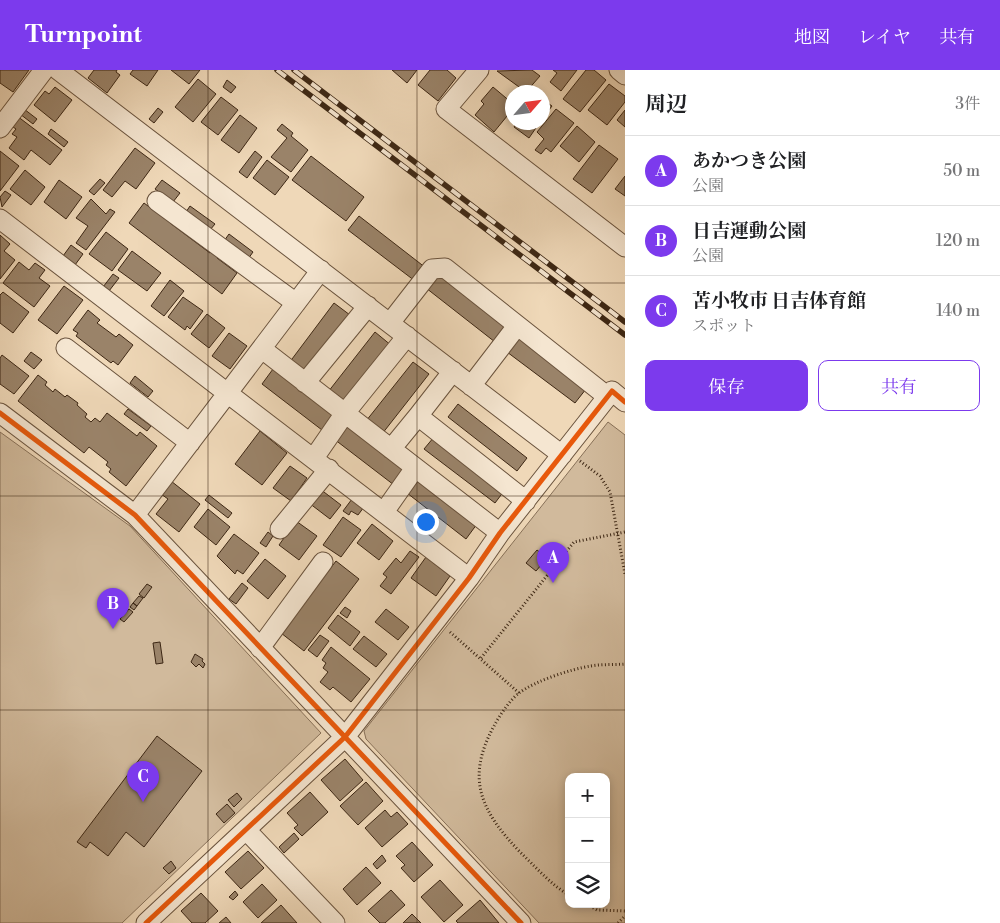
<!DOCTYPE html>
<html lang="ja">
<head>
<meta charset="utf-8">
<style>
	:root { --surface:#fff; --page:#f2f2f2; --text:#202124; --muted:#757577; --line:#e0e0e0; --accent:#7c3aed }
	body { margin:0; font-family:"Libre Bodoni","Noto Serif JP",serif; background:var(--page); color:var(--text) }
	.controls { position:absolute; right:15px; bottom:15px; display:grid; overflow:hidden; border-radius:10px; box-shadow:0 2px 8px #0003 }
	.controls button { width:45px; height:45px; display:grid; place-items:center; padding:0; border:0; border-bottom:1px solid var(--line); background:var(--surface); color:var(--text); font:25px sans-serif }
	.compass { position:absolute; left:505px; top:15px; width:45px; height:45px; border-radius:50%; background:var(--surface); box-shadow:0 2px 8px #0003; rotate:62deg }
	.you { position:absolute; left:425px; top:451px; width:18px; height:18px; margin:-12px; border:4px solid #fff; border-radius:50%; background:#1a73e8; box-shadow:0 0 0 8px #1a73e833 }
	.badge { display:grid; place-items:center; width:32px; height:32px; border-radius:50%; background:var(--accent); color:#fff; font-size:16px; font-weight:700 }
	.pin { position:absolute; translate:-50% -41px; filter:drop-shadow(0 1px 2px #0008) }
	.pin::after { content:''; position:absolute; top:26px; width:18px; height:15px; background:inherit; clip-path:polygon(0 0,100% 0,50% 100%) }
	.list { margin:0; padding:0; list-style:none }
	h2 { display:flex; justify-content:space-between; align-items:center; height:65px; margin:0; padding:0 20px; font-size:21px }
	h2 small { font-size:16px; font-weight:400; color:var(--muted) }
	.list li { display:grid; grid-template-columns:32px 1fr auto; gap:15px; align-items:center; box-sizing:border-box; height:70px; padding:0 20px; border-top:1px solid var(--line) }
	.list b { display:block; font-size:19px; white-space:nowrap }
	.list p { margin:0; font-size:16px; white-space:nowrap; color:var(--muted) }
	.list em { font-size:16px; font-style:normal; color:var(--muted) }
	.actions { display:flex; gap:10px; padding:15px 20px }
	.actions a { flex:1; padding:11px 0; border:1px solid var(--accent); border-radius:10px; text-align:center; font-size:18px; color:var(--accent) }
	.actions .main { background:var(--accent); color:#fff }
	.icon { flex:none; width:28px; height:28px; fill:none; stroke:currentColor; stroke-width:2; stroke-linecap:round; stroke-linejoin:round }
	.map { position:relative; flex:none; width:625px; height:853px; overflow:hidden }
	header { display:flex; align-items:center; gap:30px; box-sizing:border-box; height:70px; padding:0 25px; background:var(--accent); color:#fff }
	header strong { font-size:24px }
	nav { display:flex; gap:28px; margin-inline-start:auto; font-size:18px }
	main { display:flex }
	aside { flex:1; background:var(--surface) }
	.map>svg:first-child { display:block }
	.green { fill:#d1ba9c; stroke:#877058; fill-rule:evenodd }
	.building { fill:#9a8369; stroke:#3d2714 }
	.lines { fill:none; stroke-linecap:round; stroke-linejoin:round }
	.minor-casing { stroke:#6a533d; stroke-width:21 }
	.path { stroke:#3d2714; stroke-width:3; stroke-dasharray:1 2.5; stroke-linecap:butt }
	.minor { stroke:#f5e6d1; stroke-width:19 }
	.rail-casing { stroke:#3d2714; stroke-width:5.5 }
	.rail { stroke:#f5e6d1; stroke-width:4; stroke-dasharray:11; stroke-linecap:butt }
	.cycleway-casing { stroke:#f5e6d1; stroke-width:8 }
	.cycleway { stroke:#e8590c; stroke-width:5 }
	.grid { fill:none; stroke:#3d2714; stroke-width:1; stroke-opacity:0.55 }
</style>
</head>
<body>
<header>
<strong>Turnpoint</strong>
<nav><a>地図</a><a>レイヤ</a><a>共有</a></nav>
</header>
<main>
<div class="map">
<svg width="625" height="853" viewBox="0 0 625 853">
	<rect width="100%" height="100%" fill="#efd8b8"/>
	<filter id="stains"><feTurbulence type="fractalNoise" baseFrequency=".004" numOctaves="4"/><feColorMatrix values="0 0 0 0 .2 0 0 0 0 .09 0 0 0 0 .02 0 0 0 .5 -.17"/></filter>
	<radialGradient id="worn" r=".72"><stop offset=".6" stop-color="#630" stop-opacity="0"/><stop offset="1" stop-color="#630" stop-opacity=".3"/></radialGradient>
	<path class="green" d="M608,352L625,365V853H539L366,669L364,661ZM569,707H606V834H569Z
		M0,362L130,456L321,663L122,853H0Z"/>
	<path class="building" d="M0,0H29L13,22L0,13Z
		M94,0H117L116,2L120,5L107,23L88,8Z
		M133,0H158L147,16L130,4Z
		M171,0H200L189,14Z
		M392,0H417L407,13Z
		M430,0H447L456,8L438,31L418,15Z
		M532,0L540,6L526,22L497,1Z
		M553,0H577L561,21L550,12L557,3Z
		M586,0H594L606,10L580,42L563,29Z
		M198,9L216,24L193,52L175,37Z
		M227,10L236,17L231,23L223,17Z
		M609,14L625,26V32L607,55L588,40Z
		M55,17L72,30L55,52L34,35L45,21L49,24Z
		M493,17L512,33V40L494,62L475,45L484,34L481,31Z
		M221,27L238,40L218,65L201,52Z
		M542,29L552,36L542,49Z
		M158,38L163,42L154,53L149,49Z
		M24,39L37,49L33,54L20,44Z
		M556,39L574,53L551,82L546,78L541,84L535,80L544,69L537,62Z
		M625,40V57L617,50Z
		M240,45L257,58L239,83L221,70Z
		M17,46L62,80L50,95L31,80L24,90L9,78L17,67L12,64L16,59L10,55Z
		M517,52H540L529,68L514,57Z
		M282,54L293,63L291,66L308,80L291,102L271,87L287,68L277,60Z
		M577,56L595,72L579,92L560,76Z
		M51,59L68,72L64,77L48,64Z
		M599,75L618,89L592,123L573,109Z
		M135,78L155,93L136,119L125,111L112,127L103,120Z
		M0,81L19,96L0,121Z
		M255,81L262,87L247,108L239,102Z
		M311,86L364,127L346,151L292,110Z
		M267,90L289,107L275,125L253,108Z
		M25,100L45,117L31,135L10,119Z
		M625,106V126L615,119Z
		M100,109L105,113L94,125L89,121Z
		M59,110L82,127L66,149L44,132Z
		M162,110L180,123L173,132L155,119Z
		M5,121L11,125L2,137L0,127Z
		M91,129L106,144L110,139L115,142L86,180L76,173L88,156L76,148Z
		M144,133L164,148L166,145L173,150L170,153L210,183L212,180L219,185L217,188L237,203L222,224L129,153Z
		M190,136L215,154L210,160L186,142Z
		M359,146L426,198L415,211L348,160Z
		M106,162L128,179L112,201L89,184Z
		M229,164L253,182L248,189L224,171Z
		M0,165L10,174L4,181L15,190L0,209Z
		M71,175L83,184L75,195L63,186Z
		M132,181L161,203L147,221L118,200Z
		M19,192L29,200L35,193L45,200L39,208L50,216L34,237L3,213Z
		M113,204L119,208L109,221L103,217Z
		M437,204L506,258L495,272L426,218Z
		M170,210L184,221L164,246L151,236Z
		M64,216L83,230L57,264L38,250Z
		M3,222L29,242L13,263L0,253V225Z
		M183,227L203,241L190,259L187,256L185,260L168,247Z
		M334,233L350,245L304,305L289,293Z
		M88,240L100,250L97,253L116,267L119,264L133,275L118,295L113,291L111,293L76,266L78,263L73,260Z
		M207,244L225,258L209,278L191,264Z
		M375,262L392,276L344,336L328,322Z
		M229,263L247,276L230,299L212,286Z
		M518,267L586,319L575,333L507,282Z
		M31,282L42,290L34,299L24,291Z
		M2,285L29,306L14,324L0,314V288Z
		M413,292L429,304L382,364L366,351Z
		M273,299L333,345L322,360L262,314Z
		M38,305L47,312L45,315L53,322L55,319L65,327L67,325L78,333L77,335L87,344L85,347L91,352L95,348L100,352L107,343L137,366L140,362L157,376L126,416L109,402L111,399L106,395L108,392L89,377L84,383L18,331Z
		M135,306L153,321L148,327L130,313Z
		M458,334L527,388L517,401L448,347Z
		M128,339L151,356L147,361L124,344Z
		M345,353L406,399L394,415L334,369Z
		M260,361L287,383L262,415L235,394Z
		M434,367L504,421L495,433L424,379Z
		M290,396L307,408L291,431L273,418Z
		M419,408L477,454L466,469L407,423Z
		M171,411L200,434L179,462L156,444L168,429L161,424Z
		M320,419L341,435L330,449L309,433Z
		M209,425L232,443L228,448L205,430Z
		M352,429L364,437L358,445L351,441L349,445L343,441Z
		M208,439L230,457L216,475L194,457Z
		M343,447L361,460L341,487L323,475Z
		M296,451L317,466L299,490L279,475Z
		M372,454L393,471L379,490L357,473Z
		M268,462L273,466L266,477L260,473Z
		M234,464L259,483L243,504L237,500L235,504L217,486Z
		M537,480L547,488L536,501L526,493Z
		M410,481L419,487L391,524L380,516L387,507L383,504L396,488L401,493Z
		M426,487L450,506L436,526L411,508Z
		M265,489L286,506L268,529L247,511Z
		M336,491L359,509L304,581L281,563Z
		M242,513L248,518L236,534L229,529Z
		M147,514L152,517L144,528L139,524Z
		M139,526L143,528L137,536L133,533Z
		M133,533L137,536L134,540L130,537Z
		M345,537L351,541L347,548L340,543Z
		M129,539L133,542L124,552L120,549Z
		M386,539L409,557L398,570L375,552Z
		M338,545L360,562L350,576L328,558Z
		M320,565L329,571L317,587L308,580Z
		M364,566L387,584L376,597L353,579Z
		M160,572L163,593L156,594L153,573Z
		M331,577L370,609L351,632L333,617L330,620L320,612L328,602L323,598L326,593L322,590Z
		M195,584L203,589L202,591L205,594L203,598L199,594L196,597L191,592Z
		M157,666L202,701L144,777L126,762L108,786L90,772L86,778L77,772Z
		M345,689L363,710L340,731L321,710Z
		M366,712L383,731L358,755L340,736Z
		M310,722L328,742L302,766L294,758L298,755L287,743Z
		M237,723L242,729L234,737L228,730Z
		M227,734L235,743L224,753L216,744Z
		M385,740L391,747L397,742L408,754L382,777L365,758Z
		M294,763L299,769L284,783L279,777Z
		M412,772L433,795L414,812L401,798L405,795L396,786Z
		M248,781L264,798L241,819L225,802Z
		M382,785L386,791L377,799L373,794Z
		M171,791L176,798L169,804L163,798Z
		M366,797L381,813L357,835L343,819Z
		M440,810L463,835L444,852L421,827Z
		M262,814L277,830L258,848L243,832Z
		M391,820L405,835L385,853H380L368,841Z
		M235,821L238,825L233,830L229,827Z
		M201,823L218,841L205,853H192L181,841Z
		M480,830L499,853H458L456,851Z
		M281,835L297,853H261Z
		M412,844L421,853H403Z
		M226,847L231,853H219Z"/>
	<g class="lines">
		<defs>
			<path id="minor" d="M58,0L562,385
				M479,0L446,39L625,177
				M619,0L625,5
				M0,58L44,0
				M157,131L296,233
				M0,149L469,508
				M390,253L432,199L445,198L608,327
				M66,278L190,373
				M262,279L500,463
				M305,313L368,236
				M471,316L517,256
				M0,343L135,445L521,853
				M418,346L453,301
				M391,379L418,346L526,431
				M314,388L345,343L407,266
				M384,442L415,398
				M135,445L321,200
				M280,459L329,399
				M260,578L323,492
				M247,761L335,853
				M146,853L345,667L469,508L500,463L612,321L625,332"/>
		</defs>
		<use href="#minor" class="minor-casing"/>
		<path class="path" d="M580,391L600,406L610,422L625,504
			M450,562L519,623
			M481,588L574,472L625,462
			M569,825C551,815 535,796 520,782C481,741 465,709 494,656C500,645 509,631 519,623C535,611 571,599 591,596C602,594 614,595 625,594
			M587,834L597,840L625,841
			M618,853L625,846"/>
		<use href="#minor" class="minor"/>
		<defs>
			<path id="rail" d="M277,0L625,265
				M294,0L625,252"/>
		</defs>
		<use href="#rail" class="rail-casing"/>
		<use href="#rail" class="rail"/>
		<defs>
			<path id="cycleway" d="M0,343L135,445L521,853
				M146,853L345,667L469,508L500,463L612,321L625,332"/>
		</defs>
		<use href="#cycleway" class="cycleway-casing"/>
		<use href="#cycleway" class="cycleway"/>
	</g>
	<path class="grid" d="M208,0V853M417,0V853M0,213H625M0,426H625M0,640H625"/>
	<rect width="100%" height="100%" filter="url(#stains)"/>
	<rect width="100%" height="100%" fill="url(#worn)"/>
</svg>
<div class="controls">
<button>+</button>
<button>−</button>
<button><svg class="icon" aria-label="layers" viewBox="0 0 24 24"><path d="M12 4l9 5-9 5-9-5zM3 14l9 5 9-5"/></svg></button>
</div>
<svg class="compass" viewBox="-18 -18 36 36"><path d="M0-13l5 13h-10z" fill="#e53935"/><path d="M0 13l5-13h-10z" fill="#757577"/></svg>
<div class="you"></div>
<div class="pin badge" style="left:553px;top:513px">A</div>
<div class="pin badge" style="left:113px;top:559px">B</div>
<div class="pin badge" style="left:143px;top:732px">C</div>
</div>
<aside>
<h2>周辺<small>3件</small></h2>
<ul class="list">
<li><span class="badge">A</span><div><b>あかつき公園</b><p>公園</p></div><em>50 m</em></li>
<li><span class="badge">B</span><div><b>日吉運動公園</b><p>公園</p></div><em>120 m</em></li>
<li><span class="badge">C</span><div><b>苫小牧市 日吉体育館</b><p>スポット</p></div><em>140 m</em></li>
</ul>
<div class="actions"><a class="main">保存</a><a>共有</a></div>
</aside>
</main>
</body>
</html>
